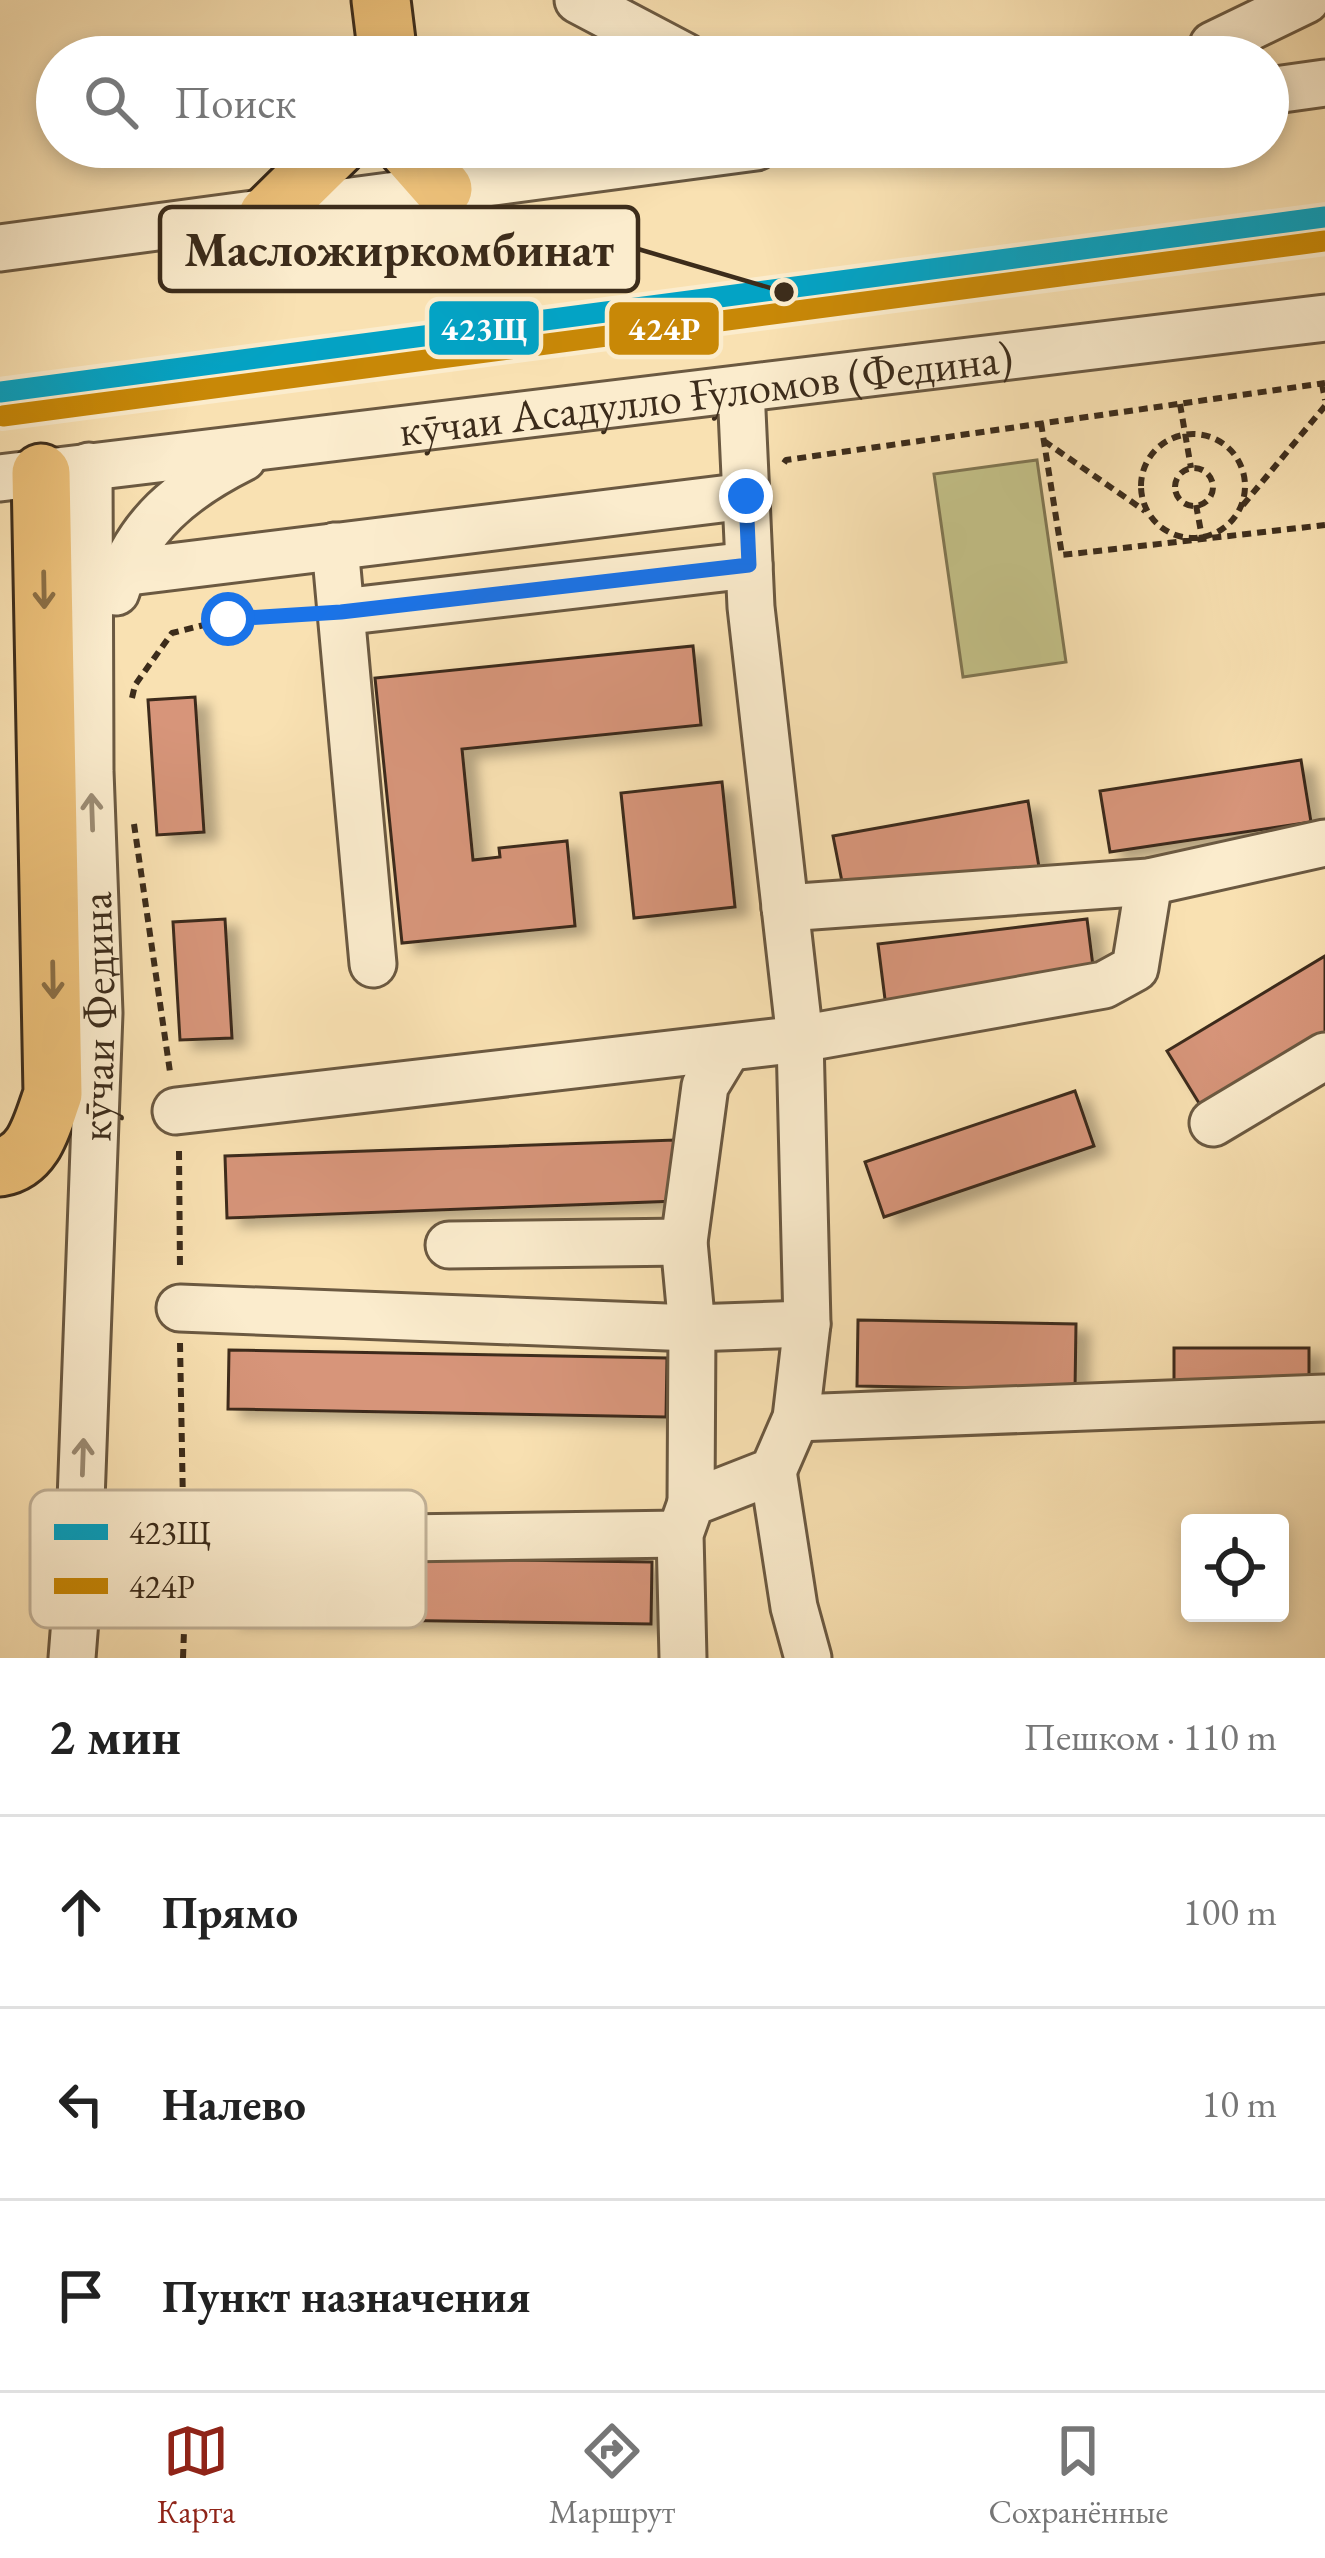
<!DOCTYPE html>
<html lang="ru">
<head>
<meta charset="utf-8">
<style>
	:root { --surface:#fff; --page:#f2f2f2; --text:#222; --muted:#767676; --line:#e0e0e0; --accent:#8f2418 }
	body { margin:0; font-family:"EB Garamond",serif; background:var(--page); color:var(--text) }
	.controls { position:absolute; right:36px; bottom:36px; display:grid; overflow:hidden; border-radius:12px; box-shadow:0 6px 18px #0003 }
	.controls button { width:108px; height:108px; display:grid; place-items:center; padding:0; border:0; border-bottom:3px solid var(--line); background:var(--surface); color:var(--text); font:60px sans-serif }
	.stop { position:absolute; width:36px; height:36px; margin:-27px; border:9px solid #1a73e8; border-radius:50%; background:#fff }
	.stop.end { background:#1a73e8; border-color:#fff; box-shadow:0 3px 12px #0008 }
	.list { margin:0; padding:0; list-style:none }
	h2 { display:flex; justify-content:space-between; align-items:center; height:156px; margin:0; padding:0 48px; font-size:51px }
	h2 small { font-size:39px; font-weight:400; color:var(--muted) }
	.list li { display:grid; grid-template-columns:78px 1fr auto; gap:36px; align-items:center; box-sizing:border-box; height:192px; padding:0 48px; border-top:3px solid var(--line) }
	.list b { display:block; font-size:45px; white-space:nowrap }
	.list em { font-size:39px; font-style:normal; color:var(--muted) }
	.icon { flex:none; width:66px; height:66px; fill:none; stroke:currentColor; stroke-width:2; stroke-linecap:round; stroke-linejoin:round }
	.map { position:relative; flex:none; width:1325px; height:1658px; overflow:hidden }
	.search { position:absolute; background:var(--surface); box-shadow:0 6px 18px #0003; left:36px; right:36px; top:36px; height:132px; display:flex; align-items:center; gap:30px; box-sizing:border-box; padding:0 42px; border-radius:66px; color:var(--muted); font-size:45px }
	.sheet { height:732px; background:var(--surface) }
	nav { display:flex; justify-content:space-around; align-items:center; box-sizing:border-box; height:168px; border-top:3px solid var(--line); background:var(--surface); font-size:33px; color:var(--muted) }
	nav a { display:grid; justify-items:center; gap:6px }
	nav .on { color:var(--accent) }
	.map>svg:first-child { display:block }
	.green { fill:#c3c188; stroke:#807652; stroke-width:3 }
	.building { fill:#d7957a; stroke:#3c2c1b; stroke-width:3; filter:url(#shadow) }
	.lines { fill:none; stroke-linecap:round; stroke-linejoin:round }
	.minor-casing { stroke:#6b5941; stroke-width:51 }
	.major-casing { stroke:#3c2c1b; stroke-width:63 }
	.path { stroke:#3c2c1b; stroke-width:6; stroke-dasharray:9 6; stroke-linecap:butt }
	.minor { stroke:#fbeccd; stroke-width:45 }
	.major { stroke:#ecc079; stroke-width:57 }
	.rail-1-casing { stroke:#fbeccd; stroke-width:30 }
	.rail-2-casing { stroke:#fbeccd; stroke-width:30 }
	.rail-1 { stroke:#03a3c5; stroke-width:21 }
	.rail-2 { stroke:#c88807; stroke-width:21 }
	.oneway { stroke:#8b6f45 }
	.oneway2 { stroke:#9c8c74 }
	.route { stroke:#1a73e8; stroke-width:15 }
	.labels { text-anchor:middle; stroke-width:9; stroke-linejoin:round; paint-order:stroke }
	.street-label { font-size:45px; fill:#3c2c1b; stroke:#fbeccd }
	.key { fill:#fbeccd; stroke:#c2b298; stroke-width:3 }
	.key-label { font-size:33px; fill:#3c2c1b }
	.leader { fill:none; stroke:#3c2c1b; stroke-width:4.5 }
	.callout-dot { fill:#3c2c1b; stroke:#fbeccd; stroke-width:4.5 }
	.callout { fill:#fbeccd; stroke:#3c2c1b; stroke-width:4.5 }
	.callout-label { font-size:48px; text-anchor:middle; font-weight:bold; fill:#3c2c1b }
	.line-badge { stroke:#fbeccd; stroke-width:4.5 }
	.badge-label { font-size:33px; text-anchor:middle; font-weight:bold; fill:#fff }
</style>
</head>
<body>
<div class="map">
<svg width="1325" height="1658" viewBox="0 0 1325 1658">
	<defs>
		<filter id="shadow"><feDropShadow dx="13" dy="8" stdDeviation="6" flood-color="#0004"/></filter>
	</defs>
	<rect width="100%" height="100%" fill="#f9e1b2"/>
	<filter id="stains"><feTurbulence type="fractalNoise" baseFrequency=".00167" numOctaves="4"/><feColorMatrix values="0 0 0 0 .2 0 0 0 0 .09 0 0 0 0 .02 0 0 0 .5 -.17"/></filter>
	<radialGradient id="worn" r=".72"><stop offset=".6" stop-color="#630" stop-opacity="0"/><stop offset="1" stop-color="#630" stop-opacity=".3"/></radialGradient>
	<path class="green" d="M1037,460L1066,662L963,677L934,474Z"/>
	<path class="building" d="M693,646L701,725L462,749L473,860L500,857L499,848L567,841L575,926L402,943L375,678Z
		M195,697L204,832L157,835L148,700Z
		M1301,760L1311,822L1110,852L1100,791Z
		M722,782L735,907L634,918L621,793Z
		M1028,801L1039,867L846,902L833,836Z
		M225,919L232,1038L180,1040L173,922Z
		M1087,919L1095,982L886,1007L878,944Z
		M1325,956V1035L1202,1108L1167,1051Z
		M1075,1091L1094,1146L884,1217L865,1162Z
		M675,1140L677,1201L227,1218L225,1156Z
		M858,1320L1076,1324L1075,1390L857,1386Z
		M1174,1348H1309V1393H1174Z
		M229,1350L667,1358L666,1417L228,1409Z
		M228,1556L652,1562L651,1624L227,1618Z"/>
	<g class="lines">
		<defs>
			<g id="minor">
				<path d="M578,0L686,57"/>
				<path d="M1213,45L1306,0"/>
				<path d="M1268,91L1325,83"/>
				<path d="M0,248L756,147"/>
				<path id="s1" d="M0,478L1325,318"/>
				<path d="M335,546L373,964"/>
				<path d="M121,573L746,496"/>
				<path d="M116,592C136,525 183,488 243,458"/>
				<path d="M341,612L749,565"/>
				<path d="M785,908L1149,882L1325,843"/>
				<path d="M176,1111L800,1039L1104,985L1135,968L1149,882"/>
				<path d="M1213,1123L1325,1056"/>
				<path d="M449,1245L684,1242"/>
				<path d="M180,1308L692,1328L807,1324"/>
				<path d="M796,1418L1325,1398"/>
				<path d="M773,1471L794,1607L808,1658"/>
				<path d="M691,1503L692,1328L684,1242L705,1086L728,1048"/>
				<path d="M184,1541L680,1534"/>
				<path id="s2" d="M72,1658L78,1582L99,1013L90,771L89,466"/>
				<path d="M683,1658L680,1534L691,1503L773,1471L796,1418L807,1324L800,1039L751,607L741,389"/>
			</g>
			<path id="major" d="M381,0L388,57
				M406,147L443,189
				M268,215L337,147
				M0,1167C35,1161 42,1124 53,1094L41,473"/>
		</defs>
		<use href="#minor" class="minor-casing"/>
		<use href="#major" class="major-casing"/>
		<path class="path" d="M1322,384L1325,400
			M1180,404L1191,468
			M1041,423L1062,555L1325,525
			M1141 486a52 52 0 1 1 104 0a52 52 0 1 1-104 0Z
			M1044,441L1145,511
			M784,463L786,460L1325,383
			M1175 487a19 19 0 1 1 38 0a19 19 0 1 1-38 0Z
			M1196,505L1202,537
			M1243,505L1325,406
			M132,698L135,685L172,633L228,619L302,614
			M134,824L170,1072
			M179,1151L180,1270
			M180,1343L183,1504
			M183,1658L186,1577"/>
		<use href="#minor" class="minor"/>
		<use href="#major" class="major"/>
		<defs>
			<path id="rail-1" d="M0,392L1325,217"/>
			<path id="rail-2" d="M3,416L1325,241"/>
		</defs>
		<use href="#rail-1" class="rail-1-casing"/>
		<use href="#rail-2" class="rail-2-casing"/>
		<use href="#rail-1" class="rail-1"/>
		<use href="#rail-2" class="rail-2"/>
	</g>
	<defs><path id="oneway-shaft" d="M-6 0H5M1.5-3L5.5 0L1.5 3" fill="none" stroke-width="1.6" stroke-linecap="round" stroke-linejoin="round" transform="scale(3)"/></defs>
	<g class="oneway">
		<use href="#oneway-shaft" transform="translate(44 590) rotate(89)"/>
		<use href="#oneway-shaft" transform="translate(53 980) rotate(89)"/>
	</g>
	<g class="oneway2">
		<use href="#oneway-shaft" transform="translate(92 812) rotate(-92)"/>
		<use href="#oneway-shaft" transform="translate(83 1457) rotate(-88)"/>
	</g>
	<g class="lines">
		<path class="route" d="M228,619L341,612L749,565L746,496"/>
	</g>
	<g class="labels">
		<g class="street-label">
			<text dy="16" stroke="none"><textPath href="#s1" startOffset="711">кӯчаи Асадулло Ғуломов (Федина)</textPath></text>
			<text dy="16" stroke="none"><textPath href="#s2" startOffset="642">кӯчаи Федина</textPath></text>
		</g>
	</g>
	<rect x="30" y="1490" width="396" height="138" rx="18" class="key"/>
	<rect x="54" y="1524" width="54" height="16" fill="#03a3c5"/>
	<rect x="54" y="1578" width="54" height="16" fill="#c88807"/>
	<g class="key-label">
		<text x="129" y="1544">423Щ</text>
		<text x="129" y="1598">424Р</text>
	</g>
	<path class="leader" d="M784 292L638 249"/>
	<circle class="callout-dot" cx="784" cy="292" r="12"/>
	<rect class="callout" x="160" y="207" width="478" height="84" rx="12"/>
	<g class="callout-label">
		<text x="399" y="266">Масложиркомбинат</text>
	</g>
	<g class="line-badge">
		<rect x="427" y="299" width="114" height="58" rx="12" fill="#03a3c5"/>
		<rect x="607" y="300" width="114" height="57" rx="12" fill="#c88807"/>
	</g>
	<g class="badge-label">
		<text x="484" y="340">423Щ</text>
		<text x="664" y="340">424Р</text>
	</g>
	<rect width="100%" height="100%" filter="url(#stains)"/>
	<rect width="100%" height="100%" fill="url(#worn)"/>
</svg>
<div class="controls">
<button><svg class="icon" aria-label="locate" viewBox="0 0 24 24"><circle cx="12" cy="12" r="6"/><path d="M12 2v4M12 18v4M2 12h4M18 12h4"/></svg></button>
</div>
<div class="stop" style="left:228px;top:619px"></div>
<div class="stop end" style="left:746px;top:496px"></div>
<div class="search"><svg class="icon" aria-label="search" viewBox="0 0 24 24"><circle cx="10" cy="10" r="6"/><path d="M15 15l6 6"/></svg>Поиск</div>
</div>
<section class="sheet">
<h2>2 мин<small>Пешком · 110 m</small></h2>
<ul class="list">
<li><svg class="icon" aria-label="ahead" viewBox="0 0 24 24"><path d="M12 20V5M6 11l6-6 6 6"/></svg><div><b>Прямо</b></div><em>100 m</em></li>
<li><svg class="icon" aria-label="left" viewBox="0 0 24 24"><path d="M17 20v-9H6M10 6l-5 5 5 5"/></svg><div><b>Налево</b></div><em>10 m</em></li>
<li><svg class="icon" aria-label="arrive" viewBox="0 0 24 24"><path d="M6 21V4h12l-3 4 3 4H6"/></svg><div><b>Пункт назначения</b></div></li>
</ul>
</section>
<nav>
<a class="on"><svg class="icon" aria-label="map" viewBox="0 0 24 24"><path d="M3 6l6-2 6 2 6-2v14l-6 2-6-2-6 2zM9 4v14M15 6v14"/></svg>Карта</a>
<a><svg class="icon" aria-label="directions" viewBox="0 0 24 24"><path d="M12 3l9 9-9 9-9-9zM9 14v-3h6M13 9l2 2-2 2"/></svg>Маршрут</a>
<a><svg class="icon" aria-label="saved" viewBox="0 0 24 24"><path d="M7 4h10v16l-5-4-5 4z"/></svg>Сохранённые</a>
</nav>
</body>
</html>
